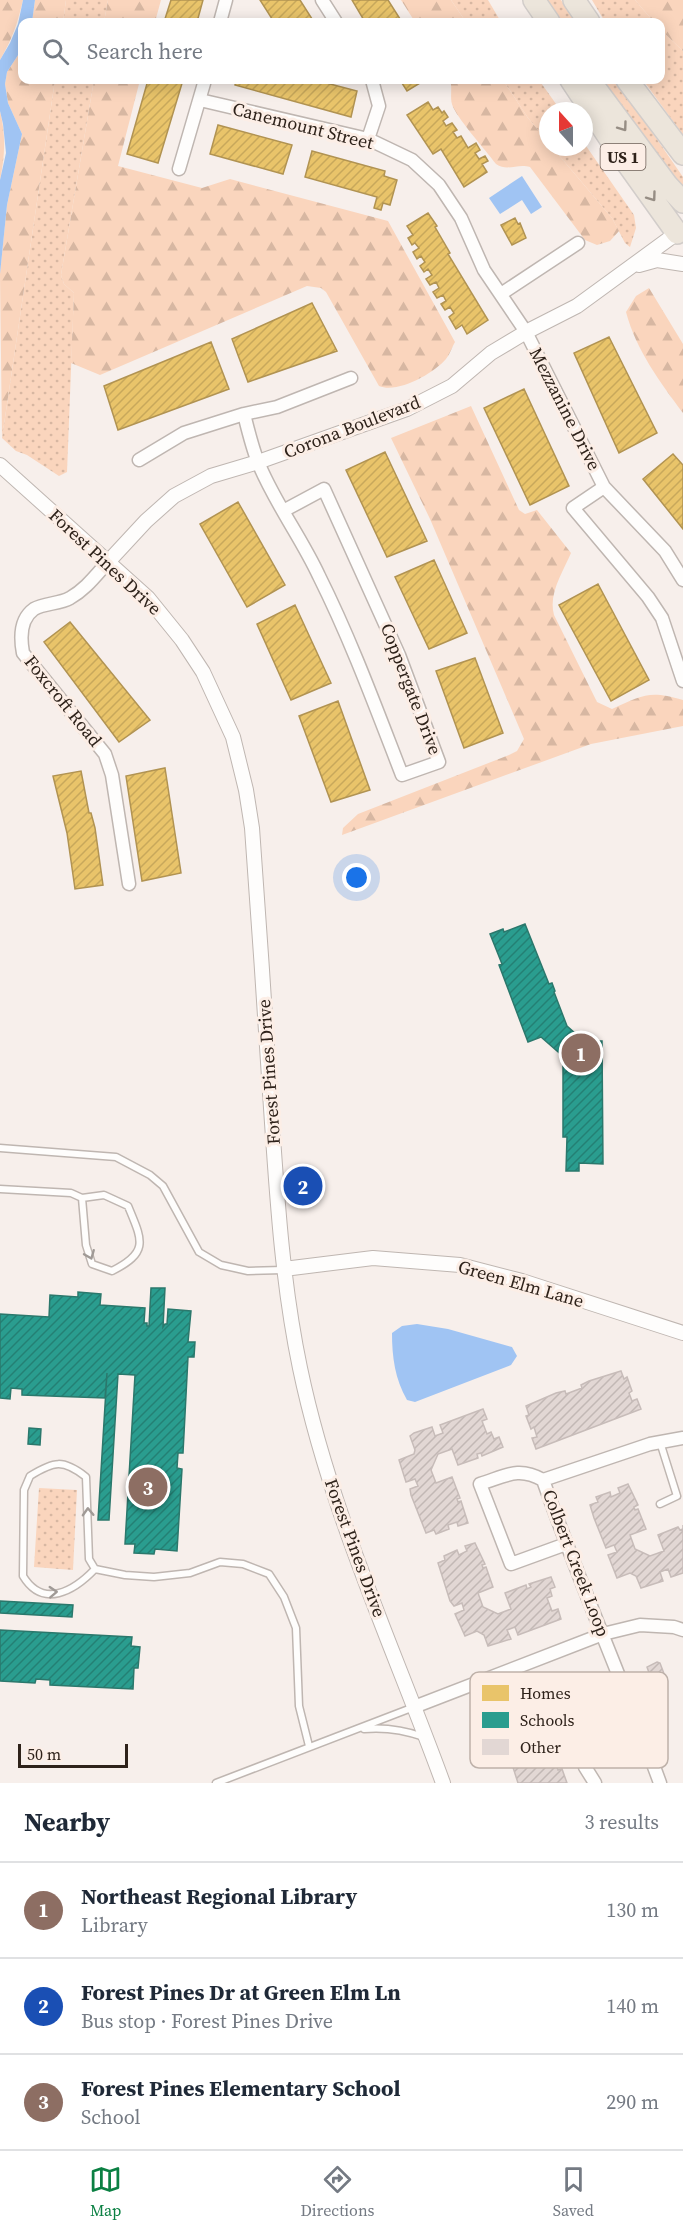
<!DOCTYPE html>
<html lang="en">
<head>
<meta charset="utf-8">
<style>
	:root { --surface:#fff; --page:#f6f6f7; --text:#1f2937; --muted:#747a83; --line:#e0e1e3; --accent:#0b8043 }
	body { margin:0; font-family:"Source Serif 4",serif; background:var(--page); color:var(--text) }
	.compass { position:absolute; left:539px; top:102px; width:54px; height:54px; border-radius:50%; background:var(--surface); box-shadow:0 3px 15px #0003; rotate:339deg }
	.scale { position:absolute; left:18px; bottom:15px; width:110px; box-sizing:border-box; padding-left:6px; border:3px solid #2e221a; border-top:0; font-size:16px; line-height:21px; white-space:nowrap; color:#2e221a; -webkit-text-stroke:4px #fceee6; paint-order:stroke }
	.you { position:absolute; left:357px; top:878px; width:21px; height:21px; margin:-15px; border:4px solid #fff; border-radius:50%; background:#1a73e8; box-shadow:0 0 0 9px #1a73e833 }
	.badge { display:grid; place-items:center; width:39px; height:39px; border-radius:50%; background:var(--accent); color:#fff; font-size:20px; font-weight:700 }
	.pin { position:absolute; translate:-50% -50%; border:3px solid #fff; box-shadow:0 2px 6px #0006 }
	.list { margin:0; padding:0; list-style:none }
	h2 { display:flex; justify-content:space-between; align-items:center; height:78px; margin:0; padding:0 24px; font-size:26px }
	h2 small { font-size:20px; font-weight:400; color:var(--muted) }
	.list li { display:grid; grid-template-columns:39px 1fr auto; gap:18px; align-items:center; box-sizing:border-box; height:96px; padding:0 24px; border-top:2px solid var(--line) }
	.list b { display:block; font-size:22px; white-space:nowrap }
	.list p { margin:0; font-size:20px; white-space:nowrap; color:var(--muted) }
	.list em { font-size:20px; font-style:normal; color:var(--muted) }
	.icon { flex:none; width:33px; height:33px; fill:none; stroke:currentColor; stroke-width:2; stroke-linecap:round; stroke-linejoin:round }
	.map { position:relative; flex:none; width:683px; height:1783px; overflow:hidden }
	.search { position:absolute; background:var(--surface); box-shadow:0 3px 15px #0003; left:18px; right:18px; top:18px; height:66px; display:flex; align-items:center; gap:15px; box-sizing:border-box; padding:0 21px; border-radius:12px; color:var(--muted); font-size:22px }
	.sheet { height:366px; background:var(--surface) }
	nav { display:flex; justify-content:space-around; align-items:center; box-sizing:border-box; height:84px; border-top:2px solid var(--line); background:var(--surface); font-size:16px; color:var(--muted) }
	nav a { display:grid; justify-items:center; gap:3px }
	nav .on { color:var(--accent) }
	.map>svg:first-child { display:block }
	.grass { fill:url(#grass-dots) }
	.forest { fill:url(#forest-firs) }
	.water { fill:#a0c4f3 }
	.homes { fill:url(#homes-hatch); stroke:#b19352; stroke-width:1.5 }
	.schools { fill:url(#schools-hatch); stroke:#2b786c; stroke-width:1.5 }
	.building { fill:url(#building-hatch); stroke:#c7bcb9; stroke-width:1.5 }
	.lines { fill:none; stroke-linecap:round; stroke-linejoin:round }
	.service-casing { stroke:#bfb6b1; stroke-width:9 }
	.minor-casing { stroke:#bfb6b1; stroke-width:15 }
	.tertiary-casing { stroke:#bfb6b1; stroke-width:16 }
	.motorway-casing { stroke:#d2cdca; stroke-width:24 }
	.service { stroke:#fefdfc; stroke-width:6 }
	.minor { stroke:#fefdfc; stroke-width:12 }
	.tertiary { stroke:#fefdfc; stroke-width:14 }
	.motorway { stroke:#ece5db; stroke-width:21 }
	.oneway { stroke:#968d84 }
	.oneway2 { stroke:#a09a96 }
	.labels { text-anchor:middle; stroke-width:6; stroke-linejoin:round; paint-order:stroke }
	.shield { fill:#fceee6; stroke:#6c5f57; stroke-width:1.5 }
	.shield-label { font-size:16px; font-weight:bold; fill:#2e221a }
	.street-label { font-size:18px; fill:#2e221a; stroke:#fceee6 }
	.key { fill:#fceee6; stroke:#beb1a9; stroke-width:1.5 }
	.key-label { font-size:16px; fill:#2e221a }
</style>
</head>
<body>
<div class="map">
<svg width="683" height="1783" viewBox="0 0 683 1783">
	<defs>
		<pattern id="grass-dots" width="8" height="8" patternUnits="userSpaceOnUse" patternTransform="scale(1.5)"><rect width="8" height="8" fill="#fad5bd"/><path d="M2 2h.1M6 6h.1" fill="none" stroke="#d7b7a2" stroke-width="1.8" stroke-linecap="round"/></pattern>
		<pattern id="forest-firs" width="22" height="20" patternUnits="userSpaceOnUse" patternTransform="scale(1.5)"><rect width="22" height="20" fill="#fad5bd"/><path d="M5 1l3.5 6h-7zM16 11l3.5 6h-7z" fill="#d7b7a2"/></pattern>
		<pattern id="homes-hatch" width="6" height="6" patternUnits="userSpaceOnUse" patternTransform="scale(1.5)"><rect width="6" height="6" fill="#e9c46a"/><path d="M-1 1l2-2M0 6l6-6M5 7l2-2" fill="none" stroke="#c8a85b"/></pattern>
		<pattern id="schools-hatch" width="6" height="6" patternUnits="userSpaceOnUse" patternTransform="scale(1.5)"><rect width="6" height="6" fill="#2a9d8f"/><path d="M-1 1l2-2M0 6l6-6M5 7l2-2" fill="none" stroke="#248074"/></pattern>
		<pattern id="building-hatch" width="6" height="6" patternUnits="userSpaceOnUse" patternTransform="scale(1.5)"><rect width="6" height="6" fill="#e2d7d4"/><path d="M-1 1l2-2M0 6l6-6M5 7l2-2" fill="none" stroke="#c2b8b5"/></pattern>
	</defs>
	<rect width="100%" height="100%" fill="#f7efeb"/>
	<path class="grass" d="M66,0H108L104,22H63Z
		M451,0H488L501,22H466Z
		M543,0H561L576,22H559Z
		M592,0H635L654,22H605Z
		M661,30L683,51V135L643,80H660Z
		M55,80H94L61,275L64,284L74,293L67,472L59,476L27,455L16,451L2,438Z
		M503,80H539L561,111H548V142L528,118Z
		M600,80H616L683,177V187L675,182Z
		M584,143L634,215L636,228L630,247L625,243L612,218L552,147H584Z
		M39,1488L77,1490L73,1570L34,1567Z"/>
	<path class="forest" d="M0,0H23C18,22 12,40 0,60Z
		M35,0H66L63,22H32Z
		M108,0H161L155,22H104Z
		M401,0H451L466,22H415Z
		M635,0H683V51L661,30L660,22H654Z
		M22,49V80H55L2,438L0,274L7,205L22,134L8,103L5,84L7,72Z
		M94,80H140L118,166L202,188L230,179L388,221L455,342C452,347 450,354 446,359C434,373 398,394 379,386L326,292L321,288L307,286L100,375L71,363L74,293L64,284L61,275Z
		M450,80H503L528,118L548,142V147H552L612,218L619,231L610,241L597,245L585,240L530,167C517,163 508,172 496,164C484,148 461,123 453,107C449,98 453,89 450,80Z
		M0,111C6,135 5,156 0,180Z
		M649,288L683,344V413C660,382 636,350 626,312L636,296Z
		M471,406L519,510L525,514L537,510L571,553C563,572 548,594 554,615L597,702L612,709C643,695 649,690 683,700V726L591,744L342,835L343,828L358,814L509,755L517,751L524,739L430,519L391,438Z"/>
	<path class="water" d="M23,0H35L32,22H22V49L7,72L5,84L8,103L22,134L7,205L0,274V180L6,153L3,124L0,111V60L10,43L18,24Z
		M522,176L542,207L531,214L522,200L500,214L489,198Z
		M417,1324L448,1329L512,1347L517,1356L511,1365L415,1402L407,1400C395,1379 392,1357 392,1333L402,1326Z"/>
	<path class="homes" d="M171,0H203L197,22H164Z
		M260,0H300L314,22H274Z
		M352,0H388L402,22H365Z
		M148,80H183L158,163L127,154Z
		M236,80H315L357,91L351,117L235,85Z
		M400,80H425L407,91Z
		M428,102L433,110L438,107L442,113L444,111L448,117L443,121L446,126L452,123L457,130L453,132L457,138L461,136L468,148L476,143L480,150L475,153L479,159L485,156L488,161L482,164L487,172L464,187L441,149L433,154L407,115Z
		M218,125L292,145L283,174L210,154Z
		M312,151L385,171L384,176L397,180L390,205L383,203L381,210L374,208L377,197L305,177Z
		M428,213L437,226L435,227L450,253L448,254L488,320L467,334L462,325L456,329L449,317L454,313L450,307L445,310L441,304L446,301L443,295L437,298L433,292L439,288L436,282L430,285L426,279L432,275L428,269L424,272L420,266L425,262L421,256L417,259L413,252L419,248L415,243L412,245L408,238L413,235L407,226Z
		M515,218L518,224L520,223L526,238L512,245L501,225Z
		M312,303L337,351L248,382L232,339Z
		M609,337L657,433L619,453L574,353Z
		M211,342L229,389L118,430L104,386Z
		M524,389L569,486L530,505L484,408Z
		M385,452L427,541L387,557L346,470Z
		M673,454L683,465V529L643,479Z
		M238,502L285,585L247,607L200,524Z
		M434,560L467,633L429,649L395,577Z
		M598,584L649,680L611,701L559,605Z
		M295,605L331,683L291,700L257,624Z
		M70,622L150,720L119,742L44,642Z
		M475,658L503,733L464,748L436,671Z
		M338,701L370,790L331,802L299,716Z
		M165,768L181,873L142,881L126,776Z
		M81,771L89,813H91L95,828L103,885L75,889L67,833L53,776Z"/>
	<path class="schools" d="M525,924L549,984L552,983L555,991L554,992L567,1026L584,1041H602L603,1164L579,1163V1171H566L567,1137H563V1065H573L541,1037L528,1042L499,965L502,964L490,934L503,929L504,932Z
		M151,1288H165L163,1327L165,1324H167L168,1309L191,1311L188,1342H195L194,1357H188L183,1453H178L177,1468L182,1469L177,1551L155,1549L154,1554L134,1553L135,1544H125L135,1375L118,1374L109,1520H98L107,1373L105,1398L22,1395V1389L11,1388L10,1399L0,1398V1314L49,1317L50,1295L78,1297V1292L101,1294L100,1305L145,1308L144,1323H147V1326H149Z
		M29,1428L41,1429L40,1445L28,1444Z
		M0,1601L73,1605L72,1617L0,1613Z
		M0,1630L132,1637L131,1646L140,1647L138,1668H134L133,1689L50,1685V1680L36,1679L35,1683L0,1681Z"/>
	<path class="building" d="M621,1371L624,1379L627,1377L632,1391L629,1393L632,1401L637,1399L641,1409L536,1449L532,1438L537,1437L534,1427L531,1429L526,1416L529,1415L526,1406L556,1393L565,1391L566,1394L582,1388L581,1385L589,1381Z
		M483,1409L487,1419L482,1421L487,1434L491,1432L494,1439L499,1437L503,1447L482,1456L481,1453L477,1454L478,1458L458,1465L452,1449L438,1454L431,1470L436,1483L452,1477L460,1498L457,1499L458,1502L461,1501L468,1523L458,1526L457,1522L448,1525L449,1529L436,1534L434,1530L426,1533L411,1495L410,1489L418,1486L415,1479L406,1482L399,1460L414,1454L415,1450L410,1436L414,1433L432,1427L435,1436L443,1433L440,1425Z
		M628,1484L638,1505L634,1507L635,1510L638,1509L646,1529L630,1535L635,1549L650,1556L664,1551L658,1535L678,1527L680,1530L683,1529V1525V1573L671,1577L668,1569L660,1572L663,1581L641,1588L636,1576L630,1573L617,1578L608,1555L617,1552L614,1545L606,1548L594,1518L590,1505L598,1502L596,1497L610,1492L611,1497L620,1493L618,1488Z
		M475,1543L485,1564L482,1565L483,1568L486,1567L493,1587L478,1593L483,1607L498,1614L511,1609L505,1593L526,1585L527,1589L531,1587L529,1584L551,1577L555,1587L550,1589L552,1596L547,1598L552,1611L558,1609L561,1619L518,1635L515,1627L507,1630L511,1639L488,1646L484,1635L477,1631L465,1636L455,1614L464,1610L462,1603L454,1606L450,1601L438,1563L445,1560L444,1556L457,1550L459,1555L467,1551L465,1546Z
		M657,1662L660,1663L666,1679L664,1682L653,1684L647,1667Z
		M583,1677L586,1688L582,1690L586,1702L592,1700L594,1708L599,1706L603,1716L582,1725L581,1722L577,1723L578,1726L558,1734L552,1718L538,1723L532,1739L536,1752L553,1746L561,1766L557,1767L558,1770L562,1769L567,1783H518L510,1758L518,1755L515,1748L506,1751L499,1728L513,1723L515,1719L510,1705L532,1695L535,1704L542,1702L539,1693Z"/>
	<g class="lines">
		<defs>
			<path id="service" d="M0,1148L116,1157L150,1175L163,1186L199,1252L221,1265L248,1271L283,1270
				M0,1189L71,1193L82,1198L104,1195L128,1206C142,1240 150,1252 112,1271L92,1264L86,1245L82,1198
				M660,1504L677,1496L660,1442
				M95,1569C74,1591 43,1609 23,1576L24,1490L30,1476C54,1461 63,1459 86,1477L89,1559L95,1569L125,1575L154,1577L190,1573L220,1562L243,1564L269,1574L284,1597L296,1628L299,1706L309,1746
				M364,1729C385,1727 404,1730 424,1737
				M216,1783L414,1707"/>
			<path id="minor" d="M322,0L336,22
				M220,22L226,0
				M200,100L368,139L412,160L439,185L461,218L484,270L526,332L604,487L665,551L683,580
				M368,139L379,106L372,80
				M179,169L205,80
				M501,294L578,243
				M244,414C248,430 252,447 258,462C274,502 301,537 319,576C351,640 376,708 402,775L439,762L399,655L324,489L283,511
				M139,460L184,433L244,414L277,407L351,378
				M604,487L573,508L648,597L662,618L683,681
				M108,562C96,575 86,589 70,598C60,604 44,603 34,609C20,619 20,637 23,653L105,754L112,775L129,884
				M543,1480C518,1466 506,1476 480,1484L511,1564L566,1544
				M414,1707L603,1634L640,1625L674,1627L683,1630
				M595,1783L585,1767L580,1750L640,1729
				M660,1783C623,1681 579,1582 543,1480L650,1444L683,1438"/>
			<path id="tertiary" d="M639,265L657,260L683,264
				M0,465L148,598L182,640L203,672L233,737L246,790L252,828C259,921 265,1015 271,1108C277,1196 282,1282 300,1368C330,1512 393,1646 443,1783
				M108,562L146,521L174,496L211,476L258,462L407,409L452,386L491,353L526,332L577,306L677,233
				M284,1269L373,1258L460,1265L522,1281L683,1333"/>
			<path id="motorway" d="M534,0L549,22
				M574,0L589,22
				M571,80L612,142L677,233
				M589,80L667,185L683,202
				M627,80L683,154"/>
		</defs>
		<use href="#service" class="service-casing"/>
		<use href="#minor" class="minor-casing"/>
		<use href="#tertiary" class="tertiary-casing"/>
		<use href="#motorway" class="motorway-casing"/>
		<use href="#service" class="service"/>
		<use href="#minor" class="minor"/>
		<use href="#tertiary" class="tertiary"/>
		<use href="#motorway" class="motorway"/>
	</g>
	<defs><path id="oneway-chevron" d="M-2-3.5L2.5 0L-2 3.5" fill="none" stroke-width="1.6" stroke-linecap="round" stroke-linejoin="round" transform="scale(1.5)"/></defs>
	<g class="oneway">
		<use href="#oneway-chevron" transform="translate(623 127) rotate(54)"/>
		<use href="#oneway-chevron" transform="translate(652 197) rotate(54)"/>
	</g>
	<g class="oneway2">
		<use href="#oneway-chevron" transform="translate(90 1255) rotate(68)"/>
		<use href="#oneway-chevron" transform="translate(88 1512) rotate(-92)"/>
		<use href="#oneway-chevron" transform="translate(53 1592) rotate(-3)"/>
	</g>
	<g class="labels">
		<rect class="shield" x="600.5" y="144" width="45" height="26" rx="4.5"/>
		<g class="shield-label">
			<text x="623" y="163">US 1</text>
		</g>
		<g class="street-label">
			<text transform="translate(303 126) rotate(14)" y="6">Canemount Street</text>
			<text transform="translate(565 409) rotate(63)" y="6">Mezzanine Drive</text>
			<text transform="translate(352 427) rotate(-21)" y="6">Corona Boulevard</text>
			<text transform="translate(105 562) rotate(43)" y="6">Forest Pines Drive</text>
			<text transform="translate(411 689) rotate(69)" y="6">Coppergate Drive</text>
			<text transform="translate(63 701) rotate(51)" y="6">Foxcroft Road</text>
			<text transform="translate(269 1072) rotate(-94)" y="6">Forest Pines Drive</text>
			<text transform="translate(521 1284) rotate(16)" y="6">Green Elm Lane</text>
			<text transform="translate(355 1548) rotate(70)" y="6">Forest Pines Drive</text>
			<text transform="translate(576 1563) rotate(69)" y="6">Colbert Creek Loop</text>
		</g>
	</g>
	<rect x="470" y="1672" width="198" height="96" rx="9" class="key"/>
	<rect x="482" y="1685" width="27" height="16" fill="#e9c46a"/>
	<rect x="482" y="1712" width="27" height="16" fill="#2a9d8f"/>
	<rect x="482" y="1739" width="27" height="16" fill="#e2d7d4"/>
	<g class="key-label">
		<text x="520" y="1699">Homes</text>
		<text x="520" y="1726">Schools</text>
		<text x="520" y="1753">Other</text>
	</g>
</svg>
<svg class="compass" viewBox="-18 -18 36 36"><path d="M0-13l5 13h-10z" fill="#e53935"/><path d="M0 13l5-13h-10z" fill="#747a83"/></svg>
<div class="scale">50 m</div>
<div class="you"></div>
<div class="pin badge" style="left:581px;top:1053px;background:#8d6e63">1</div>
<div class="pin badge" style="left:303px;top:1186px;background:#1a4fb4">2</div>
<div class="pin badge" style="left:148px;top:1487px;background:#8d6e63">3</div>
<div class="search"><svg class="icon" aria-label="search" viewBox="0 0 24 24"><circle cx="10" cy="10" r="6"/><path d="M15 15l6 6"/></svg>Search here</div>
</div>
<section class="sheet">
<h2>Nearby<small>3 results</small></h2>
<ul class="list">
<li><span class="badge" style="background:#8d6e63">1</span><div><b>Northeast Regional Library</b><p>Library</p></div><em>130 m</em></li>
<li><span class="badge" style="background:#1a4fb4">2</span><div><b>Forest Pines Dr at Green Elm Ln</b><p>Bus stop · Forest Pines Drive</p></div><em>140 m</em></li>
<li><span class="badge" style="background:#8d6e63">3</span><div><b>Forest Pines Elementary School</b><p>School</p></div><em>290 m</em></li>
</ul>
</section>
<nav>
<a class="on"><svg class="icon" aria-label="map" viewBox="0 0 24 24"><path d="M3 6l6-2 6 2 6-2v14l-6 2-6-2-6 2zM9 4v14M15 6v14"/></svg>Map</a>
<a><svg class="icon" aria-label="directions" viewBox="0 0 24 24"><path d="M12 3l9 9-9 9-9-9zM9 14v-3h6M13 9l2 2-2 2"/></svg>Directions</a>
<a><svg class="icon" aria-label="saved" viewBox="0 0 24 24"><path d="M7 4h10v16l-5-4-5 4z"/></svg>Saved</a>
</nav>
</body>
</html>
